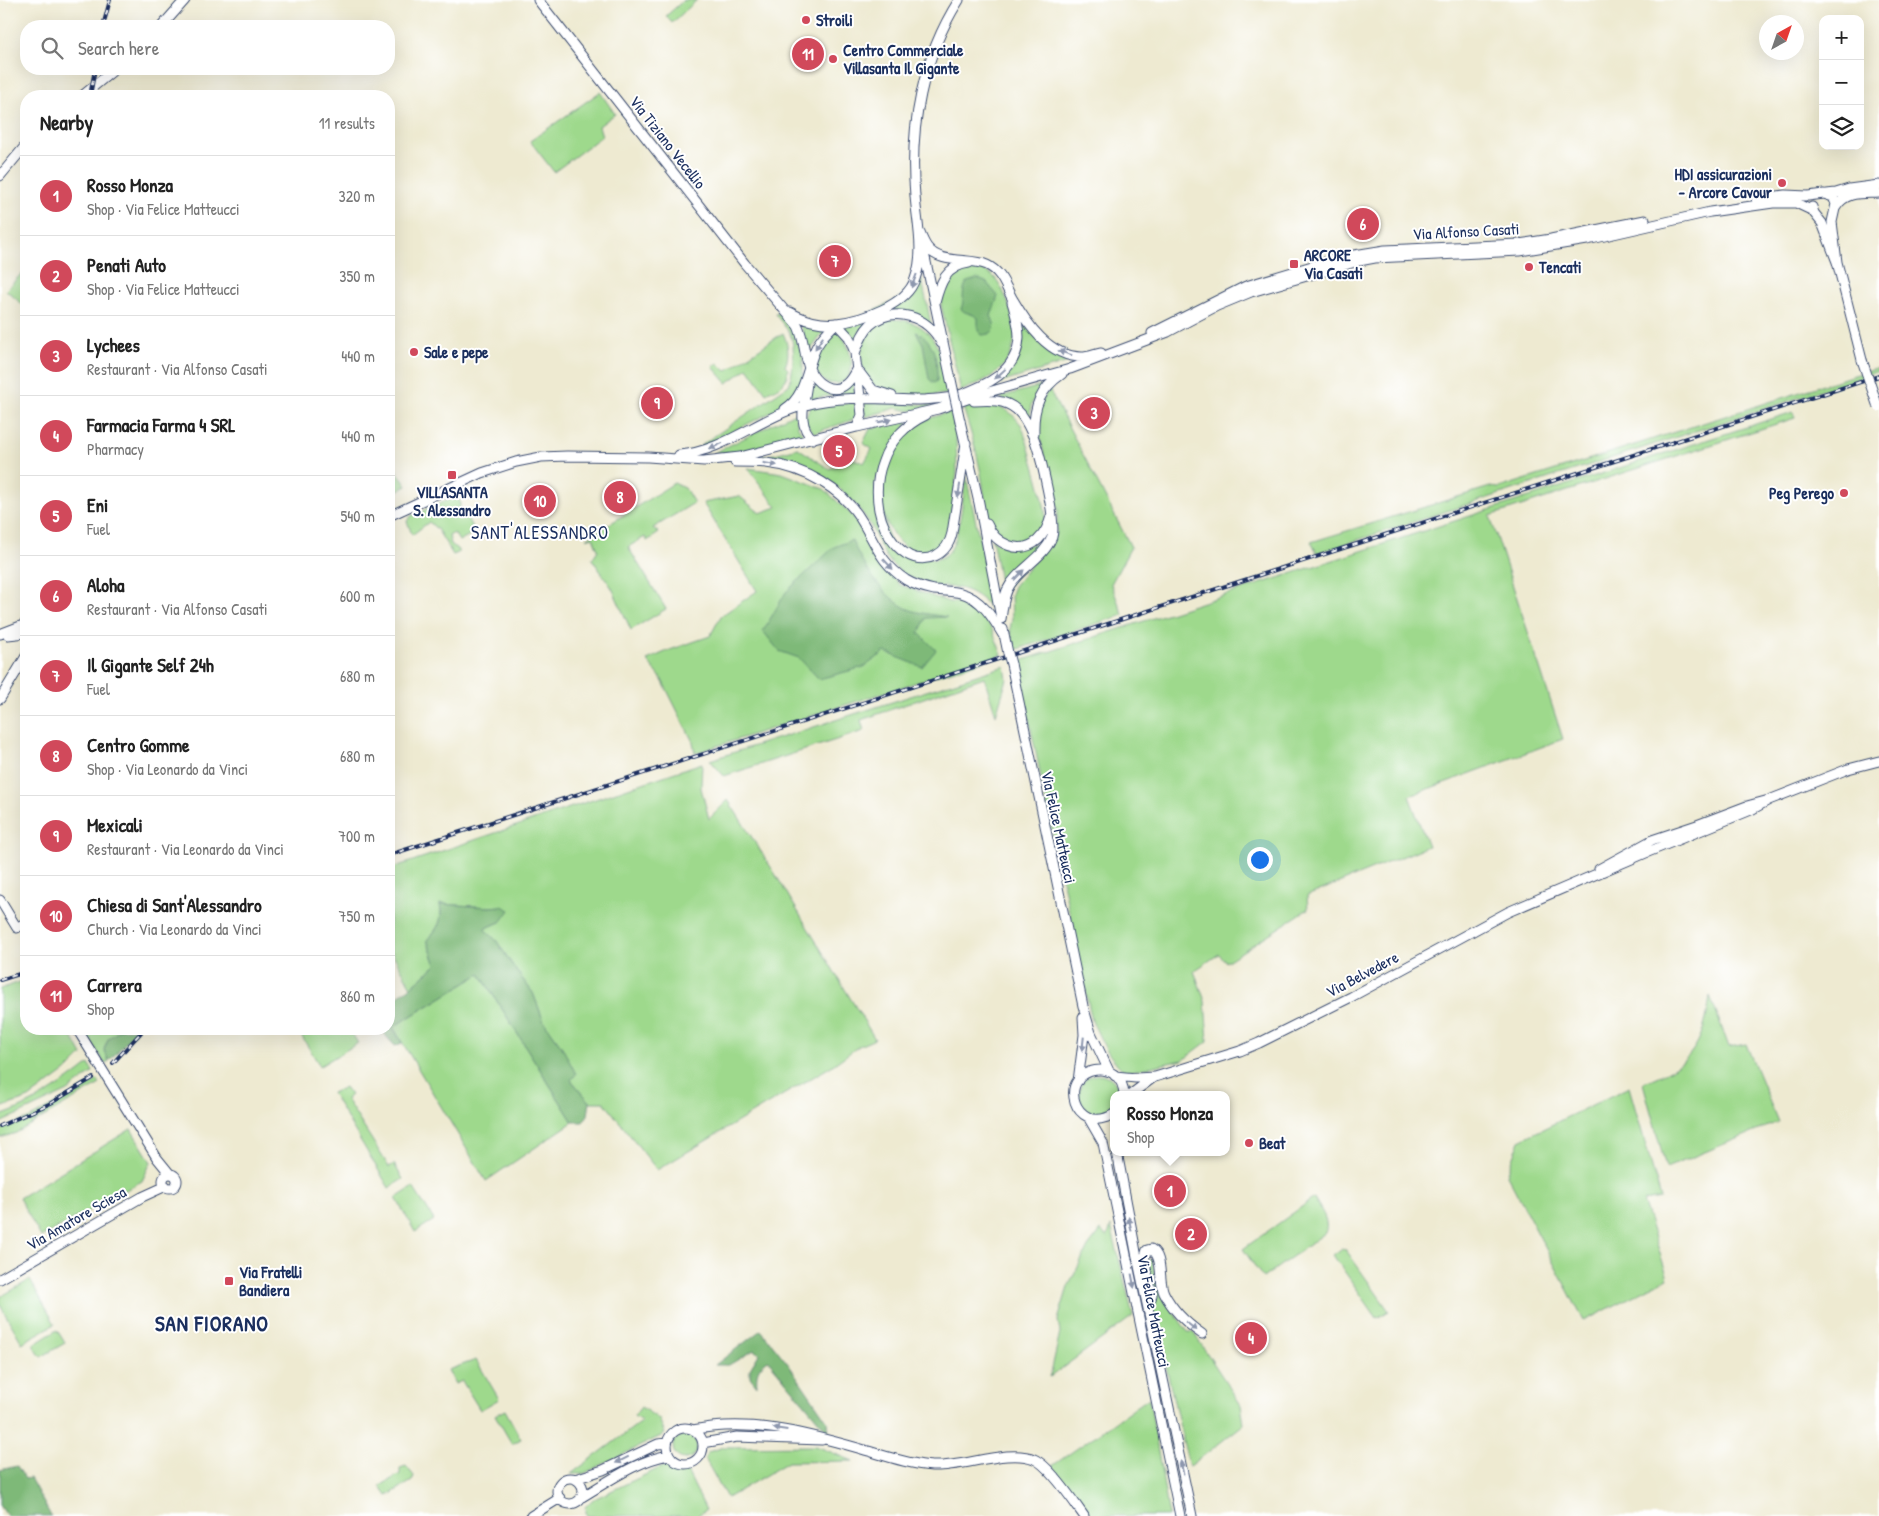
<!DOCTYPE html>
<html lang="en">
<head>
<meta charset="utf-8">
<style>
	:root { --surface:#fff; --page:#f6f6f6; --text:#222; --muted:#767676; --line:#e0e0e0; --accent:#d1495b }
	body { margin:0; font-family:"Patrick Hand",sans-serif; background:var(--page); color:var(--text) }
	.controls { position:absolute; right:15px; top:15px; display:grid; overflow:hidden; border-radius:10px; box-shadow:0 5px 20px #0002 }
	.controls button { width:45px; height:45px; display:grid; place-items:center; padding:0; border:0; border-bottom:1px solid var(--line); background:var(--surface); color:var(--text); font:25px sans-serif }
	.compass { position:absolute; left:1759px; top:15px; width:45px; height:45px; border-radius:50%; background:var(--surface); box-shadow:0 5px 20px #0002; rotate:40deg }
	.you { position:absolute; left:1259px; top:859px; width:18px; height:18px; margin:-12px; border:4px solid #fff; border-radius:50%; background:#1a73e8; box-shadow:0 0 0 8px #1a73e833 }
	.badge { display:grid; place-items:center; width:32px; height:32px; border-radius:50%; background:var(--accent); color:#fff; font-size:16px; font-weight:700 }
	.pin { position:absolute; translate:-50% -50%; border:2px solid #fff; box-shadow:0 1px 5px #0006 }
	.popup { position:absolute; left:1110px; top:1091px; width:120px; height:65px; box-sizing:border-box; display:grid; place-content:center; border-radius:10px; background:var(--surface); filter:drop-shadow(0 1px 4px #0005); font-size:16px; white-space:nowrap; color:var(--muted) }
	.popup b { font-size:19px; color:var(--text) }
	.popup::after { content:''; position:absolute; left:50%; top:100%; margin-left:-10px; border:10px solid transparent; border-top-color:var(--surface) }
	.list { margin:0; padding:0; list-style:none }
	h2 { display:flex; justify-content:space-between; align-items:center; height:65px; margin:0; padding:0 20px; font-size:21px }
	h2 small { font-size:16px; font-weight:400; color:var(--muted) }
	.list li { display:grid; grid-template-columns:32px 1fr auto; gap:15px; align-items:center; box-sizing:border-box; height:80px; padding:0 20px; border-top:1px solid var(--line) }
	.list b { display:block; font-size:19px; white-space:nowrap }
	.list p { margin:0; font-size:16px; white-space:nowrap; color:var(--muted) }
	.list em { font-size:16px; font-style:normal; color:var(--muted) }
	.icon { flex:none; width:28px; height:28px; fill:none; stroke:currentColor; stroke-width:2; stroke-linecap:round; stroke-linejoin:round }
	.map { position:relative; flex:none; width:1879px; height:1516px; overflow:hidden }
	.search { position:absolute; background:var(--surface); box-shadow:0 5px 20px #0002; left:20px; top:20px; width:375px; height:55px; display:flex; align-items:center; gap:12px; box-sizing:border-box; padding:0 18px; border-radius:20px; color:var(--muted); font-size:19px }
	.panel { position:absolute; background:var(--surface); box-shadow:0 5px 20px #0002; left:20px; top:90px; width:375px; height:945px; border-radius:20px }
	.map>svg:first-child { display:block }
	.green { fill:#9ed98c; stroke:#5c8475 }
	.forest { fill:#7eb978; stroke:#4c746b }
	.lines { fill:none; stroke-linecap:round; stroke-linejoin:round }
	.secondary-casing { stroke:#3b4b6f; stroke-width:11 }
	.secondary { stroke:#fff; stroke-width:9 }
	.rail-casing { stroke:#1b2f5e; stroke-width:4 }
	.rail { stroke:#fff; stroke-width:2; stroke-dasharray:5.5; stroke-linecap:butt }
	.secondary-bridge-casing { stroke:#3b4b6f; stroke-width:11; stroke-linecap:butt }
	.secondary-bridge { stroke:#fff; stroke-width:9 }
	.oneway { fill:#8d97ae }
	.poi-dot { fill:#d1495b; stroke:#fff; stroke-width:2 }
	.labels { text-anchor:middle; stroke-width:4; stroke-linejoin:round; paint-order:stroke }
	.poi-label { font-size:16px; font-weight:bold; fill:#1b2f5e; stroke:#fff; text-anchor:start }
	.street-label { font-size:16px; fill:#1b2f5e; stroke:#fff }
	.neighbourhood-label { font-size:18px; letter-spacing:1px; fill:#1b2f5e; stroke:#fff }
	.district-label { font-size:21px; font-weight:bold; letter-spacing:1px; fill:#1b2f5e; stroke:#fff }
</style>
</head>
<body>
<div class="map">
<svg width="1879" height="1516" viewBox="0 0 1879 1516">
	<rect width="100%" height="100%" fill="#fff"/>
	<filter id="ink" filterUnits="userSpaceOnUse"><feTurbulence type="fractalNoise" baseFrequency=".02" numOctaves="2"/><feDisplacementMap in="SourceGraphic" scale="10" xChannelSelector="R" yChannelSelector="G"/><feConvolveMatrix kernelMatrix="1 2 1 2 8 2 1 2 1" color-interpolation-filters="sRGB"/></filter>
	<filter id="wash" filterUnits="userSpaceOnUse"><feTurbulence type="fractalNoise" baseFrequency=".0096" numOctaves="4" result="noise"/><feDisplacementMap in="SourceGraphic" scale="20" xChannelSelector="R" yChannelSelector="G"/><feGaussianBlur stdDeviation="1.12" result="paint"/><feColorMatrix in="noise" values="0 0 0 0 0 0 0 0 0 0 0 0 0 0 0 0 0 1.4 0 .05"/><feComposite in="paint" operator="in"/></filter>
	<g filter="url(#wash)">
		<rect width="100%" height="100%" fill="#eeead1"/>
		<path class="green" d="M684,0H697L672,23L666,16Z
			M600,92L615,114L599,126L602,136L554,172L530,141Z
			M26,269V312L23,305L6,290Z
			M962,269C973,269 985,268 994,277C1005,288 1016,323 1015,338C1014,344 1011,355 1008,360C997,377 978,383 961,391L941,305L944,286L950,277Z
			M920,279L922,280L931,324L904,312L861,330L855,342L843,326L912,292Z
			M780,313L793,329L803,358V377L799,389L786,405L703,446H700L789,385C793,373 796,345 790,334C786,327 780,321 775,314Z
			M892,319C937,320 944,356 947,394C925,396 896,399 876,386C856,373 857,341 875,327C880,322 886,321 892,319Z
			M799,320L823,326L826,329L809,352Z
			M1022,325C1040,335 1043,356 1068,360V362L1000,383C1019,363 1020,352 1022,325Z
			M839,332C854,349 861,389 827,383C821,379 816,374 815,367C814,355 827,332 839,332Z
			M783,333C788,344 790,356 785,366L788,369C787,380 784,384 775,390H772L766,393L748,368L727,383L713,367L718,363L726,371Z
			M1879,368V371L1857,379L1317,553L1311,542L1490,487L1499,488L1851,376Z
			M812,381L823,390L830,392L854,381L855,393L838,394L808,400Z
			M1041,386L1031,405L1030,418L1000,397Z
			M1049,389L1131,547L1111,584L1123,615L1015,650L1010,629L1012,619L1011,594L1014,586L1056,534L1058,510L1037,426L1039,407Z
			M831,402L855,403L857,406L858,415L855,419L814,433L805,422C809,402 813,406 831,402Z
			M864,402L935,405L911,411L896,408L865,417Z
			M980,404C1002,407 1008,407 1022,426C1027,443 1049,509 1045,522C1038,547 1006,550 993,528C985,515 984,485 980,469C976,448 969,427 963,407Z
			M951,412L956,434L957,473L948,536C927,578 891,543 883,512C879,495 881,478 887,462C893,447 903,433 918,424C928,418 939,415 951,412Z
			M1793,412L1795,418L1490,516L1563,739L1409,796L1428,846L1307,896L1308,909L1226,962L1219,954L1194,971L1205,1001L1208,1041L1183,1060L1126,1072C1109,1060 1101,1040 1092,1021L1017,662Z
			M795,413L798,427L804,436C774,445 746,452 714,453Z
			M903,420L908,421L874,484L891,545L935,560C938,559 943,557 946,555C960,544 963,494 966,476L995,611H993C986,602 977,594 966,590C955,586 944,588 932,585C921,583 911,578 901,572C884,560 878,541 870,524C867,519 863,514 859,509C835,477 801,464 763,458V457L798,448L829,469L854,459L864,463L872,449L863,443L870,429Z
			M389,460L407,486L389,495Z
			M748,468L782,473L824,489L853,516L871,548L900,585L949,602L962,603L973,609L984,618L992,629L1002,655L695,753L693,742L661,678L647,660L670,650L710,636L721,616L757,591L703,503L739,496L760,513L777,507Z
			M674,483L685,488L694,503L653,528L659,533L647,541L645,537L628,547L666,609L631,630L612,588L592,559L598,550L593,537L586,539Z
			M457,496L461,504L459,505L475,532L459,541L454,533L449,536L451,544L458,550V553L453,555L437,529L429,522L412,535L407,521L411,516Z
			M992,538L997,543L1037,545L1045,540L1046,541L1002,593Z
			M1005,666L1007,679L996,715L984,677L861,720L864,731L724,776L710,760Z
			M702,763L701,788L709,819L728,800L774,872L875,1039L859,1046L830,1067L657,1170L604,1102H590L571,1080L562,1047L544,1022L533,993L515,969L496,940L484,929L502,921V906L490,907L440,904C443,921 439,927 427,940L436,965L411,987L389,947V869Z
			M480,974L573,1122L486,1181L393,1027Z
			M26,980V1029H68L82,1055L66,1071L29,1098L0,1108V989Z
			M1710,996L1729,1047L1746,1044L1778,1122L1666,1168L1643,1083C1656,1077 1671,1071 1681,1063C1701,1047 1707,1020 1710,996Z
			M83,1029H121L108,1039L104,1049L109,1061L105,1064Z
			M297,1029H349L358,1043L320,1066Z
			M89,1064L93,1072L68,1091L0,1123V1116C32,1105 63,1085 89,1064Z
			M1101,1074C1113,1077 1117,1083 1120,1095H1114V1109C1086,1134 1059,1078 1101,1074Z
			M98,1080L100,1084L16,1133L0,1138V1130L30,1118Z
			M345,1087L351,1095L346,1099L389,1167L394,1164L403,1179L389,1188L332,1093Z
			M1629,1087L1661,1198L1643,1201L1668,1278L1584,1321L1507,1175L1520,1140Z
			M131,1129L151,1162L142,1181L41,1237L19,1198Z
			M413,1187L434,1220L415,1232L396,1198Z
			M1314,1198C1320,1209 1330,1220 1325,1233L1263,1278L1243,1249Z
			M1111,1226L1133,1316L1050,1377L1060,1333L1058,1320L1068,1287L1088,1247L1101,1230L1107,1238Z
			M1341,1249L1346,1250L1389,1311L1377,1318L1333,1255Z
			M1147,1260H1152L1159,1290L1166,1302L1188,1332H1193L1241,1405L1244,1424L1189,1467L1153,1309L1155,1297Z
			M30,1280L55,1324L22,1343L0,1305V1297Z
			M57,1330L65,1343L41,1357L33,1345Z
			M476,1360L499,1399L480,1410L462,1381L455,1384L448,1370Z
			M1149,1398L1169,1516H1091L1052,1466Z
			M641,1407L659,1419L665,1434L583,1474H571L642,1421L634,1416Z
			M505,1410L521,1439L512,1444L495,1415Z
			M673 1447a12 12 0 1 1 24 0a12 12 0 1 1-24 0Z
			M816,1446L853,1461L788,1462L727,1498L705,1459L708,1452L724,1447Z
			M668,1464L677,1470L688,1473L706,1510L696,1516H587L585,1507L592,1500Z
			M406,1466L414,1476L412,1481L387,1496L380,1486L400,1474V1468Z"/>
		<path class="forest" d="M977,279L986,282L998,296L991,316C997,327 996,334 982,335L978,331V318C973,313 965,314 961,309C965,300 961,291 967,282Z
			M916,332C935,339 938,363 937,381L934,383L929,379L923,344Z
			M852,540C861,563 882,595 904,607C914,613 935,615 947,617L926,618L919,633L936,650L922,667L885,652L864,667L819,679L799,658L779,651L763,631L786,592L834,547Z
			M440,904L490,907L502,906L510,910L502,921L484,929L496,940L515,969L533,993L544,1022L562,1047L576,1074L571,1080L590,1102L588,1115L583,1122H573L480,974L393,1027L402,1043L395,1046L385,1035L382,1029H389V1002L411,987L436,965L427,940C439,927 443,921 440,904Z
			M121,1029H138L109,1061L104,1050L108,1039Z
			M761,1330L789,1365L828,1422L829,1433L768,1360C757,1368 756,1373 757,1386L750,1377V1369L759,1354L754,1350L729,1365H715Z
			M17,1466L25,1479L30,1478L51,1516H7L0,1505V1470Z"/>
	</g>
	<g filter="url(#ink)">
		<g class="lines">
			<defs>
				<path id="secondary" d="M538,0L745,264L798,326C804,339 804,354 809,368C814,382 832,396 846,384C851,380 854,374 857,368
					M162,26L185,0
					M82,96L115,69
					M0,176L26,145
					M1827,194L1836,193L1849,189L1879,185
					M1756,199L1785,195L1808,196L1824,194L1833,197L1836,204L1832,222L1837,262
					M1812,207L1814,213L1822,223L1837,262L1862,360
					M1836,207C1846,191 1862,194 1879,193
					M920,233C922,238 924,243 927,247C940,265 969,257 987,265C1002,272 1005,286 1012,298C1027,324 1049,357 1082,357C1088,357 1095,354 1101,353
					M923,248L953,389
					M935,303C940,283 946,266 969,263
					M790,312C803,320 821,325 837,323C862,320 907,305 915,279C925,252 917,223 915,196C909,128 922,58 959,0
					M836,323L849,337L855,353L862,415L857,427
					M1152,333L1246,286L1342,257L1385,250L1519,244L1551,239L1645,220
					M855,353C859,343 862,333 870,325C893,305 929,316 941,343
					M860,373L873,390L892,396
					M807,383C805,402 796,425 813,439
					M957,396C985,386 1018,372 1019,337C1019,325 1015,313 1012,302
					M974,401C989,400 1005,399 1017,410C1025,417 1029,427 1033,436C1040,452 1057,523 1052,537C1044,558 1021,567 1010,585C1003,595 1003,608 1001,619
					M785,409C804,397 806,374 813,355C817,342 826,333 836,323
					M926,415C907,424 890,440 883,461C877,476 876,493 879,510C883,534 906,569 935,556C945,551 950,543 952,533L966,443
					M960,421L979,503L1000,613
					M1034,433C1033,407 1040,389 1062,374
					M679,455C726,451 761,416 806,405C842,395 879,399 916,400C931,400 946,398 962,396
					M735,462C745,462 756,462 766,463C804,467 844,489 863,523C877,547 881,563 906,580C914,585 925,588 934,590C943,591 952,591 961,593C981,598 993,618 1003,635
					M389,516L482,473L516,462L541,457L567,456L648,457L704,461L740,457L857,427L938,409L985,393L1070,369L1168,332L1217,306L1251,292L1359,261L1375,258L1520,251L1587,240L1710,212L1773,203H1796L1813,211
					M987,524C995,544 1020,556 1038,540C1045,533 1049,524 1051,516
					M1003,629L1008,653
					M0,634L26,624
					M8,635L26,633
					M1011,664L1083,1006L1091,1033L1109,1071
					M0,699L26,656
					M1599,869L1652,840L1697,825L1747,806L1769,800L1848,769L1879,761
					M0,900L17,928L26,922
					M77,1029L157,1158L170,1174
					M1115,1076L1136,1078L1155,1077L1240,1051L1259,1043L1351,997L1508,912L1648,852L1751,810L1769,800
					M1078,1081L1084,1035L1083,1017
					M1130,1095L1154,1077
					M1114,1114C1106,1119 1096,1121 1088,1117C1082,1114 1077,1108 1075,1102C1064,1066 1123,1056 1124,1095
					M1088,1117L1103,1143L1180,1516
					M1117,1152L1136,1252L1192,1516
					M163 1181a7 7 0 1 1 14 0a7 7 0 1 1-14 0Z
					M0,1279L142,1197L166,1186
					M1149,1305L1152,1295L1144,1259L1147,1250L1151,1249C1164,1256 1158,1281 1164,1293C1173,1311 1186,1323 1202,1334
					M667 1446a18 18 0 1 1 36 0a18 18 0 1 1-36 0Z
					M693,1430C749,1418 805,1433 858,1448C883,1455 907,1464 932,1466C961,1468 1009,1448 1034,1459C1049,1465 1074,1502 1084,1516
					M703,1443L737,1437L822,1440
					M557 1491a13 13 0 1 1 26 0a13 13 0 1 1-26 0Z
					M575,1479L603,1470L658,1444L667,1443
					M582,1497C609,1481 638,1460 669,1455
					M531,1516L560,1498"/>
			</defs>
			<use href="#secondary" class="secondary-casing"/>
			<use href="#secondary" class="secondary"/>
			<defs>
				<path id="rail" d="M103,26L110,0
					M90,96L95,69
					M389,855L1879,376
					M0,980L26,972
					M113,1063L144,1029
					M0,1126L51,1103L93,1078"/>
			</defs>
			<use href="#rail" class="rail-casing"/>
			<use href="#rail" class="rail"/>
			<defs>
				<path id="secondary-bridge" d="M1862,360L1878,407
					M953,389L960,421
					M1008,653L1011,664"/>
			</defs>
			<use href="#secondary-bridge" class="secondary-bridge-casing"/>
			<use href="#secondary-bridge" class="secondary-bridge"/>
		</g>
		<defs><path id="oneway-solid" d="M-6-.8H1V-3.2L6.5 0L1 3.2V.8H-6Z" transform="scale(1.25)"/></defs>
		<g class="oneway">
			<use href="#oneway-solid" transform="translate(914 281) rotate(111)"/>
			<use href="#oneway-solid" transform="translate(819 343) rotate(123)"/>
			<use href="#oneway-solid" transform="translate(1065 353) rotate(-162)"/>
			<use href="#oneway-solid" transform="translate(1000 374) rotate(137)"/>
			<use href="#oneway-solid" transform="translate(885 421) rotate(-12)"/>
			<use href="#oneway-solid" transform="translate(716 446) rotate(156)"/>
			<use href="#oneway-solid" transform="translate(770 464) rotate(10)"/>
			<use href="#oneway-solid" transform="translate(959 491) rotate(99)"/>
			<use href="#oneway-solid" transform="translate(888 564) rotate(47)"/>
			<use href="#oneway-solid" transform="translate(1019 575) rotate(-46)"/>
			<use href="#oneway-solid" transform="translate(1083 1044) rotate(96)"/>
			<use href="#oneway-solid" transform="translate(1130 1224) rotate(-102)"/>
			<use href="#oneway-solid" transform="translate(1133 1281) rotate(79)"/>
			<use href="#oneway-solid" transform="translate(1191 1326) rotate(38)"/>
			<use href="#oneway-solid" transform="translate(780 1429) rotate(-172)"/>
			<use href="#oneway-solid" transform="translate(622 1460) rotate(154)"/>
			<use href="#oneway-solid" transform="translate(1182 1468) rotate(-102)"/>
		</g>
	</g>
	<g class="poi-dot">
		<circle cx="806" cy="20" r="5"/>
		<circle cx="833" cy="59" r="5"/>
		<circle cx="1782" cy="183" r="5"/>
		<rect x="1289" y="259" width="10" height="10" rx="2.5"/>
		<circle cx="1529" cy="267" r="5"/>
		<circle cx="414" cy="352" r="5"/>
		<rect x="447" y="470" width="10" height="10" rx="2.5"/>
		<circle cx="1844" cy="493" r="5"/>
		<circle cx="1249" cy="1143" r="5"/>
		<rect x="224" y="1276" width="10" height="10" rx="2.5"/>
	</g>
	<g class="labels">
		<g class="poi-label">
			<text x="816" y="26">Stroili</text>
			<text x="843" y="56">Centro Commerciale<tspan x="843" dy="18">Villasanta Il Gigante</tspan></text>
			<text x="1772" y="180" text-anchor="end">HDI assicurazioni<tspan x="1772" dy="18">- Arcore Cavour</tspan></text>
			<text x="1304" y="261">ARCORE<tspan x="1304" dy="18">Via Casati</tspan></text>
			<text x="1539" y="273">Tencati</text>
			<text x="424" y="358">Sale e pepe</text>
			<text x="452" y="498" text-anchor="middle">VILLASANTA<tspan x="452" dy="18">S. Alessandro</tspan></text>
			<text x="1834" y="499" text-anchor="end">Peg Perego</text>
			<text x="1259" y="1149">Beat</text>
			<text x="239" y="1278">Via Fratelli<tspan x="239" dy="18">Bandiera</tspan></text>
		</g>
		<g class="street-label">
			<text transform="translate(668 142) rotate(52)" y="6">Via Tiziano Vecellio</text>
			<text transform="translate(1466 231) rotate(-3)" y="6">Via Alfonso Casati</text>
			<text transform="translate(1059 827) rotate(78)" y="6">Via Felice Matteucci</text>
			<text transform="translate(1362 974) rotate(-28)" y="6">Via Belvedere</text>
			<text transform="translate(76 1218) rotate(-30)" y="6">Via Amatore Sciesa</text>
			<text transform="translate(1154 1311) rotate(79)" y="6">Via Felice Matteucci</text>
		</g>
		<g class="neighbourhood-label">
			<text x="540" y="539">SANT'ALESSANDRO</text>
		</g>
		<g class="district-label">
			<text x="212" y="1331">SAN FIORANO</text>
		</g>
	</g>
</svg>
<div class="controls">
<button>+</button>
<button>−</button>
<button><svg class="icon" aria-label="layers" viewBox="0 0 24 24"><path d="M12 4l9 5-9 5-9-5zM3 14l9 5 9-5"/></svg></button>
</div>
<svg class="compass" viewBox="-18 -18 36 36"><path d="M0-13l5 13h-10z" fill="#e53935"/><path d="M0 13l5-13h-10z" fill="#767676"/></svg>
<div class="you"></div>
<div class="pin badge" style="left:1170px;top:1191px">1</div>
<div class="popup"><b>Rosso Monza</b>Shop</div>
<div class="pin badge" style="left:1191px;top:1234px">2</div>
<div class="pin badge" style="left:1094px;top:413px">3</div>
<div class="pin badge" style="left:1251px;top:1338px">4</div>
<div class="pin badge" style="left:839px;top:451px">5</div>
<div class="pin badge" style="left:1363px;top:224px">6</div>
<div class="pin badge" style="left:835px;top:261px">7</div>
<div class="pin badge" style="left:620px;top:497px">8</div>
<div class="pin badge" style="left:657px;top:403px">9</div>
<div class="pin badge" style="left:540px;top:501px">10</div>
<div class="pin badge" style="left:808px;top:54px">11</div>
<div class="search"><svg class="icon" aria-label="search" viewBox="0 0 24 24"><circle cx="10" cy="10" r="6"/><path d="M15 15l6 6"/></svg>Search here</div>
<section class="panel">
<h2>Nearby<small>11 results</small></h2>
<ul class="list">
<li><span class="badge">1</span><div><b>Rosso Monza</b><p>Shop · Via Felice Matteucci</p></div><em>320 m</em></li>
<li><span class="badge">2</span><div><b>Penati Auto</b><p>Shop · Via Felice Matteucci</p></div><em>350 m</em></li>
<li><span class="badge">3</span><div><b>Lychees</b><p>Restaurant · Via Alfonso Casati</p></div><em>440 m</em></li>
<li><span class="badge">4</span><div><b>Farmacia Farma 4 SRL</b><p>Pharmacy</p></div><em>440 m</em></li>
<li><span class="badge">5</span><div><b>Eni</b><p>Fuel</p></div><em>540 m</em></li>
<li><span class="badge">6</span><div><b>Aloha</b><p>Restaurant · Via Alfonso Casati</p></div><em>600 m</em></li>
<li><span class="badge">7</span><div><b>Il Gigante Self 24h</b><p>Fuel</p></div><em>680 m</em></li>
<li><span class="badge">8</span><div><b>Centro Gomme</b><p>Shop · Via Leonardo da Vinci</p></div><em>680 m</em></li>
<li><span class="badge">9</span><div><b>Mexicali</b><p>Restaurant · Via Leonardo da Vinci</p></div><em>700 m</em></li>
<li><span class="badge">10</span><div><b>Chiesa di Sant'Alessandro</b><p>Church · Via Leonardo da Vinci</p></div><em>750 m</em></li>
<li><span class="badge">11</span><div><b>Carrera</b><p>Shop</p></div><em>860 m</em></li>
</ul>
</section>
</div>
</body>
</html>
